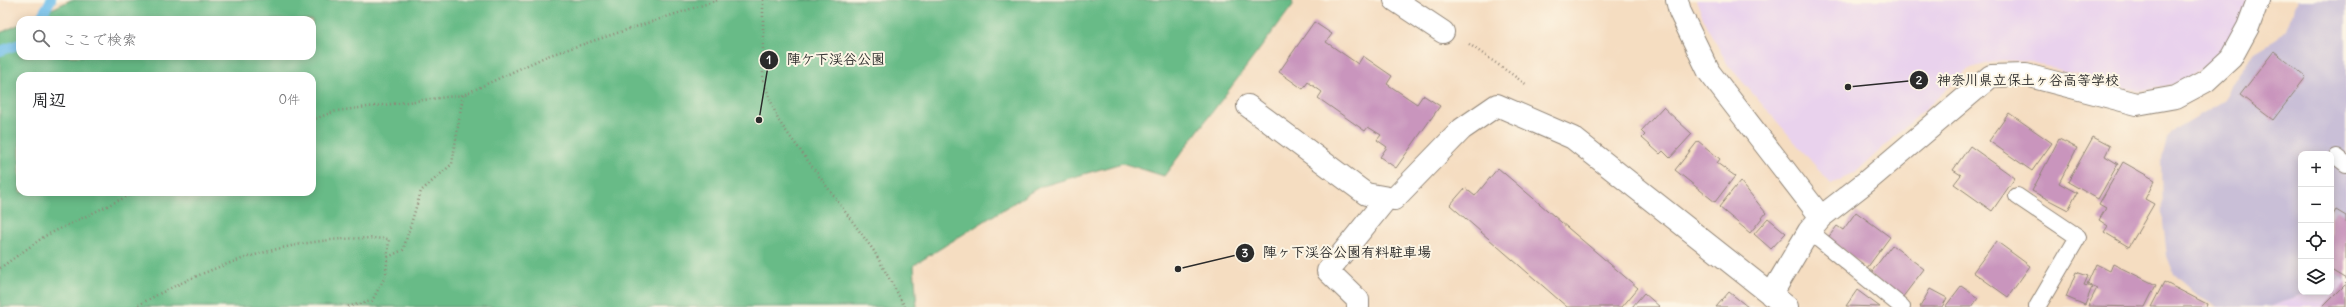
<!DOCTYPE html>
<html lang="ja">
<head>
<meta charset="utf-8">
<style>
	:root { --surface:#fff; --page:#f6f6f6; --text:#202124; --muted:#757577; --line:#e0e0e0 }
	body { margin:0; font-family:Delius,"Klee One",sans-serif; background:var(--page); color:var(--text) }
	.controls { position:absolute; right:12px; bottom:12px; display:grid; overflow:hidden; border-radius:8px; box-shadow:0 2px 10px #0003 }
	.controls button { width:36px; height:36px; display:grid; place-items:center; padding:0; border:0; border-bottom:1px solid var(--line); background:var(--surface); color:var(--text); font:20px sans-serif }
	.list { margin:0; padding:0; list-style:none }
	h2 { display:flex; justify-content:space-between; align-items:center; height:52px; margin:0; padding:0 16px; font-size:17px }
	h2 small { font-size:13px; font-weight:400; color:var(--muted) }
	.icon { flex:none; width:22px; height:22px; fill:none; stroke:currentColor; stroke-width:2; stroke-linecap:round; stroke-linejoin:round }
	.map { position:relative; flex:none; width:2346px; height:307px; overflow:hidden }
	.search { position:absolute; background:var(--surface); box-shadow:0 2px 10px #0003; left:16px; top:16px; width:300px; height:44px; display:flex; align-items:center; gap:10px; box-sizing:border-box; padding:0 14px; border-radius:12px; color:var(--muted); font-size:15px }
	.panel { position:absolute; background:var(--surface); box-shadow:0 2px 10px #0003; left:16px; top:72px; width:300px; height:124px; border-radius:12px }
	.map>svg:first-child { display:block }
	.built { fill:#e9d2ed }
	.industrial { fill:#c9bfd7 }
	.forest { fill:#68bb87; stroke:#4a7359; fill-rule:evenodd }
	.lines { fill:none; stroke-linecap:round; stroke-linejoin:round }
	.stream { stroke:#71c0ec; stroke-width:10 }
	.building { fill:#c995bd }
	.lane-casing { stroke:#908476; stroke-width:18 }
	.street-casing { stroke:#908476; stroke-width:24 }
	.path { stroke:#908476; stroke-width:2.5; stroke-dasharray:1 3; stroke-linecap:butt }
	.lane { stroke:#fff; stroke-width:16 }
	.street { stroke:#fff; stroke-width:22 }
	.leader { fill:none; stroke:#2b2b2b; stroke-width:1.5 }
	.callout-dot { fill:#2b2b2b; stroke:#fcf5e5; stroke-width:1.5 }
	.mark-label { font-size:12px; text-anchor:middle; font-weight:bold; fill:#fff }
	.callout-label { font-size:14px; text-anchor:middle; font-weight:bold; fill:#2b2b2b; stroke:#fcf5e5; stroke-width:4; stroke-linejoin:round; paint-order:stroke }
</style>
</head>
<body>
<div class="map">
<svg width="2346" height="307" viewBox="0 0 2346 307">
	<rect width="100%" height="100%" fill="#fcf5e5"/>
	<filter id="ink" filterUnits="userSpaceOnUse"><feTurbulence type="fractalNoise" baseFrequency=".025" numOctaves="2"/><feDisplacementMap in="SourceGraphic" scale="8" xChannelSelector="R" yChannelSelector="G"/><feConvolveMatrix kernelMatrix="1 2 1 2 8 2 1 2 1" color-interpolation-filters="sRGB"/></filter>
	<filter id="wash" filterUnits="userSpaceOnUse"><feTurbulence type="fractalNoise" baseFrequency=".012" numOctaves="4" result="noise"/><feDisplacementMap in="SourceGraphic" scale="16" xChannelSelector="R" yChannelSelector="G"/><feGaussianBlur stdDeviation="0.9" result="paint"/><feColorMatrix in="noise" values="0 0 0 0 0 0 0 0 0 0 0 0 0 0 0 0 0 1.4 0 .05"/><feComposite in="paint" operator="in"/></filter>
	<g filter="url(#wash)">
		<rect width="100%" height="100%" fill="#f5ddc1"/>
		<path class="built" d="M1696,0H2251L2238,30L2214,61L2179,83L2140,92L2031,62L2001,60L1970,68L1855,173L1831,184L1728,65L1706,25Z
			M2341,279L2346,282V307H2270L2308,292H2331V283Z"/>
		<path class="industrial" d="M2298,0H2346V282L2341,279L2331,283V154H2301V292H2308L2270,307H2217L2195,293L2174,274L2167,256L2163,222L2162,158L2167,138L2174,130L2225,100L2232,84L2255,52L2277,39L2285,31Z"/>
		<path class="forest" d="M71,0H1292L1293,5L1164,176L1122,163L1039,187L914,265L917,307H0V33L20,24V56H312V20H28ZM20,76H312V192H20Z"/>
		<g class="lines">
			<path class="stream" d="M39,20L51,0
				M0,51L20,44"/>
		</g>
		<g id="blocks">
			<path class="building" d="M1314,22L1332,34L1326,42L1358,64L1363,56L1392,76L1387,84L1417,104L1423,95L1440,106L1396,168L1380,157L1387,147L1377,140L1381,135L1368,127L1365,131L1318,98L1322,92L1308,82L1303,89L1279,72Z
				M2274,51L2306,77L2273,120L2240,95Z
				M1663,107L1692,134L1670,158L1663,151L1660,154L1642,138L1645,135L1641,131Z
				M2009,113L2052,143L2032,171L1989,141Z
				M2093,137L2110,146L2105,156L2118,164L2098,199L2068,182Z
				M2059,139L2077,148L2059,183L2077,193L2068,210L2032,191Z
				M1698,141L1720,159L1717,163L1735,176L1715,202L1675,170Z
				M1970,146L2015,178L1992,211L1954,184L1961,175L1953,170Z
				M2123,162L2155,180L2145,199L2154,204L2129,247L2104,232L2108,226L2099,220L2106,208L2099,204Z
				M1498,168L1638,288L1622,307H1567L1450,205L1465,188L1475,196Z
				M1740,181L1766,213L1750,233L1719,207Z
				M2336,210L2346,216V279L2331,270V218Z
				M1856,212L1890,237L1867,268L1827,239L1837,226L1843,230Z
				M1768,218L1786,233L1771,249L1754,234Z
				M1996,241L2030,266L2008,297L1973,272Z
				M1892,245L1924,269L1902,298L1869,275Z
				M2096,264L2110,271L2113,264L2156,285L2145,307L2088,306L2097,288L2087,284Z
				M2076,272L2088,276L2084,285L2092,287L2085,305L2066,297Z
				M2164,282L2207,304L2206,307H2151Z
				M2346,283V307H2322Z
				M1961,286L1978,298L1972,307H1945Z
				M1930,289L1947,298L1942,307H1920Z
				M1857,290L1880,307L1846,306Z
				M1729,292L1748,307H1716Z
				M1644,293L1660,307H1632Z"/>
		</g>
	</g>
	<g filter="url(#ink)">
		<use href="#blocks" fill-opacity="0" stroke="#908476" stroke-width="1"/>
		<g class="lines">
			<defs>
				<path id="lane" d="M2337,157L2346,164
					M2017,196L2078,237L2037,307
					M1809,231L1902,307"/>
				<path id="street" d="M1395,0L1443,32
					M1677,0L1680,12L1709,72L1821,217L1809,231L1771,295
					M1248,106L1366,194L1394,199L1462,129L1497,105L1573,138L1787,307
					M1821,217L1866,182L1991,76L2026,75L2137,104L2176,97L2206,81L2231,58L2248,27L2258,0
					M1358,307V300L1328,271L1387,198"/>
			</defs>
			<use href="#lane" class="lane-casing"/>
			<use href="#street" class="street-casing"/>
			<path class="path" d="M763,0V80L778,120L874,251L905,307
				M1469,44L1527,85
				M312,120L336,111L463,95L547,56L718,0
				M388,257L403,250L421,191L452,164L463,95
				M0,268L45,236L136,192
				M135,307C212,263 300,233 389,239L386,275L372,301L346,307"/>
			<use href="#lane" class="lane"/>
			<use href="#street" class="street"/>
		</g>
	</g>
	<path class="leader" d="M759 120L769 60M1848 87L1919 80M1178 269L1245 253"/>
	<g class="callout-dot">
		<circle cx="759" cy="120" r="4"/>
		<circle cx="1848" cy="87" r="4"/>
		<circle cx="1178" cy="269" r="4"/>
		<circle cx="769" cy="60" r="10"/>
		<circle cx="1919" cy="80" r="10"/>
		<circle cx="1245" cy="253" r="10"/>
	</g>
	<g class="mark-label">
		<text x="769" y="64">1</text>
		<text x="1919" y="84">2</text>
		<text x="1245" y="257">3</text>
	</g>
	<g class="callout-label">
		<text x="836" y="64">陣ケ下渓谷公園</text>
		<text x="2028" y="85">神奈川県立保土ヶ谷高等学校</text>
		<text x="1347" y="257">陣ヶ下渓谷公園有料駐車場</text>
	</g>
</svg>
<div class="controls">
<button>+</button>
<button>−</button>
<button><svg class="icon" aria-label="locate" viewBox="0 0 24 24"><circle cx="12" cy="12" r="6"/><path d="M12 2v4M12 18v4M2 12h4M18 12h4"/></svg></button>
<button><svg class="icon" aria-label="layers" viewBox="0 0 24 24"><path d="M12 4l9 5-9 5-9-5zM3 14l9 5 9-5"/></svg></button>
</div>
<div class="search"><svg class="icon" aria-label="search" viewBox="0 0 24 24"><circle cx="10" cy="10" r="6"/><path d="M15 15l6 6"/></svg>ここで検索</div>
<section class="panel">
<h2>周辺<small>0件</small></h2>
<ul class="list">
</ul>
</section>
</div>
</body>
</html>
